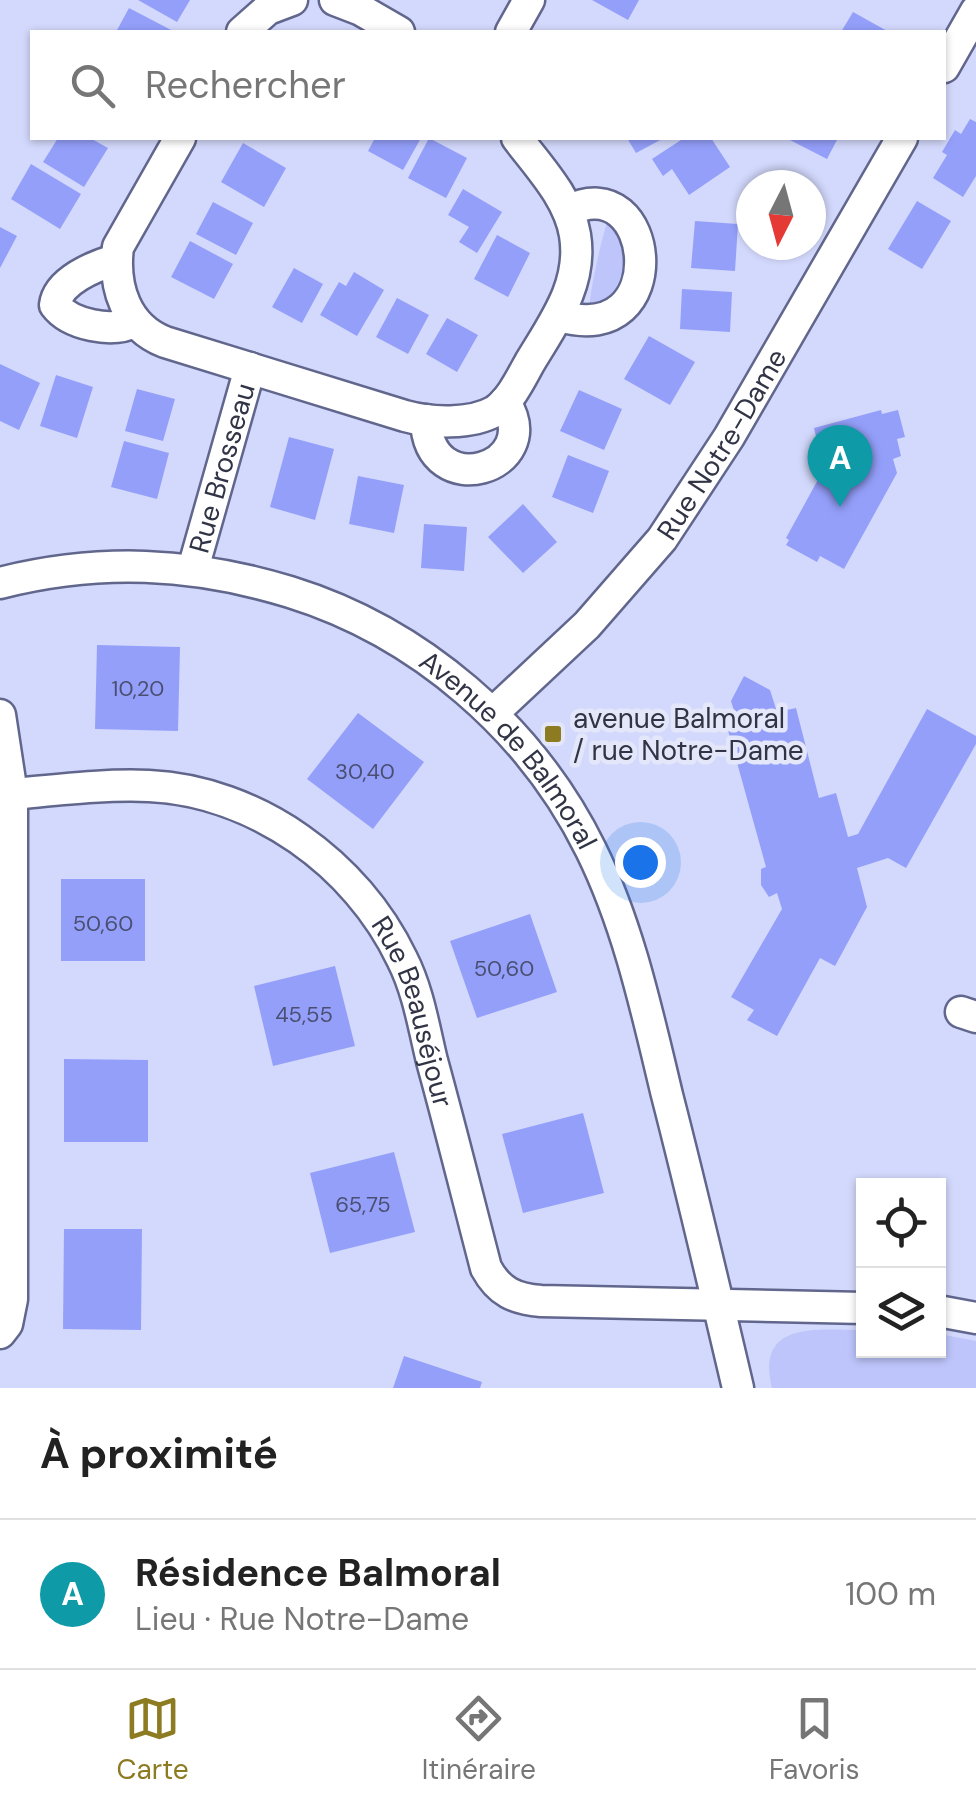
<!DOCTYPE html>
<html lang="fr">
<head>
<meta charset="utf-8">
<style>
	:root { --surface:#fff; --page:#f2f2f2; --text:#222; --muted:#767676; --line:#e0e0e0; --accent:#8d7b21 }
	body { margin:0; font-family:"DM Sans",sans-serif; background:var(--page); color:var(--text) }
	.controls { position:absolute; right:30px; bottom:30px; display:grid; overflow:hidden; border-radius:0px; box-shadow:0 2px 8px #0004 }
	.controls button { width:90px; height:90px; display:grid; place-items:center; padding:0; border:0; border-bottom:2px solid var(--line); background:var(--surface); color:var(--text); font:50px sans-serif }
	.compass { position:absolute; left:736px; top:170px; width:90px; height:90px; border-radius:50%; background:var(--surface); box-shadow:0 2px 8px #0004; rotate:186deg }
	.you { position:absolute; left:640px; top:862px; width:35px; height:35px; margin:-25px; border:8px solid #fff; border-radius:50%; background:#1a73e8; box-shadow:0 0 0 15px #1a73e833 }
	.badge { display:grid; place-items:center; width:65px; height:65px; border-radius:50%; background:var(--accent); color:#fff; font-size:32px; font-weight:700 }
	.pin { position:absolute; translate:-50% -82px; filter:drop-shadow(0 2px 5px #0008) }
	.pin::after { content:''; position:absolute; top:52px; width:35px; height:30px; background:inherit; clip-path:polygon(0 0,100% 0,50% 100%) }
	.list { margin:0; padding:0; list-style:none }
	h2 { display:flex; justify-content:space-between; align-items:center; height:130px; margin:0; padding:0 40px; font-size:42px }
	h2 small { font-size:32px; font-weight:400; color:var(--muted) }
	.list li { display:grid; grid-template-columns:65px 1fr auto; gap:30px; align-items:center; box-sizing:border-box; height:150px; padding:0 40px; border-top:2px solid var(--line) }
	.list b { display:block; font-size:38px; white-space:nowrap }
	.list p { margin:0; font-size:32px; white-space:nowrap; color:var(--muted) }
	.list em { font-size:32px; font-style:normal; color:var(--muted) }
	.icon { flex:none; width:55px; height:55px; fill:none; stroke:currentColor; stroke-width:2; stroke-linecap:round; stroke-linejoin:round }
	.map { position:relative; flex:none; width:976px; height:1388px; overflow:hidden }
	.search { position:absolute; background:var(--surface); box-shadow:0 2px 8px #0004; left:30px; right:30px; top:30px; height:110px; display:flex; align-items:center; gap:25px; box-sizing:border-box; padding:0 35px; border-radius:0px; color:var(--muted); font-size:38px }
	.sheet { height:280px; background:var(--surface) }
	nav { display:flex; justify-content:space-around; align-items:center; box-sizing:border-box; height:140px; border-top:2px solid var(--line); background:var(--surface); font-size:28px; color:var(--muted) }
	nav a { display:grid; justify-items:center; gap:5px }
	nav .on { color:var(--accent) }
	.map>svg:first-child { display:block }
	.green { fill:#bdc5fb }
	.building { fill:#949ffa }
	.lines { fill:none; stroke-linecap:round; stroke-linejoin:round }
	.minor-casing { stroke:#61668d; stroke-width:35 }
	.minor { stroke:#fff; stroke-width:30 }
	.poi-dot { fill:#8d7b21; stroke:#e4e7f9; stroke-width:4 }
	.labels { text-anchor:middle; stroke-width:9; stroke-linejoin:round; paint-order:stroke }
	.number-label { font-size:22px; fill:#4a4f72 }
	.street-label { font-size:28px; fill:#313445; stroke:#e4e7f9 }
	.poi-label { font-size:28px; fill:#313445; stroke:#e4e7f9; text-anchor:start }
</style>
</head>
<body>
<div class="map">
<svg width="976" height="1388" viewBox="0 0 976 1388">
	<rect width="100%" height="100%" fill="#d3d9fc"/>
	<path class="green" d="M607,223H610C614,229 621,236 624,243C636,271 615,299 590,307C588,299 602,237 607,223Z
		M863,1330L864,1350H938L939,1334L976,1341V1388H772C755,1320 818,1330 863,1330Z"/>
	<path class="building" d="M138,0H190L177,22Z
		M592,0H639L628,20Z
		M129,8L175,32H116Z
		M853,12L889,32H841Z
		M970,119L976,122V176L963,197L933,178L947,155L942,152L955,130L961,134Z
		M58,138H90L108,148L84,187L43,162Z
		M375,138H421L403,170L368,151Z
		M429,138L467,158L446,198L408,178Z
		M627,138H664L636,153Z
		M684,138H711L730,167L689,195L672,169L663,176L652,159Z
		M786,138H838L827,159Z
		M243,143L286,168L264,207L221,182Z
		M31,164L81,194L60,229L11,199Z
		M463,189L502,212L477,253L459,242L469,227L448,215Z
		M917,201L951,221L922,269L888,249Z
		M213,202L253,223L236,255L196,234Z
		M695,221L738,224L735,271L691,268Z
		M0,227L17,236L0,268Z
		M497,235L530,253L508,297L474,279Z
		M190,241L233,264L214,299L171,277Z
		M294,268L323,284L302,323L272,307Z
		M354,272L384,290L357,336L320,315L339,282L346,286Z
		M682,289L732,292L730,332L680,329Z
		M397,298L429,315L408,354L376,337Z
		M447,318L478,335L457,372L426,354Z
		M649,336L695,362L670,405L624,379Z
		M0,364L40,383L19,430L0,421Z
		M56,375L93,387L77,438L40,426Z
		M137,389L175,399L163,441L125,431Z
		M579,390L622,409L604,450L560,431Z
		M881,410L882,414L898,410L905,437L897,439L901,456L893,459L897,473L844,569L820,556L817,562L786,545L789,540L786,538L820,476L812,446L818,445L814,428Z
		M289,437L334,449L315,520L270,507Z
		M124,441L169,453L157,499L111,487Z
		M568,455L609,471L593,513L552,497Z
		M358,476L404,485L394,533L349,524Z
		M523,504L557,542L523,573L488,537Z
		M424,524L467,527L464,571L421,568Z
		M97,645L180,647L178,731L95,729Z
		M744,676L770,690L777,712L796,708L819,798L836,793L848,837L858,834L927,709L976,736V744L906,868L888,858L857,868L867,907L835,966L820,958L777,1036L747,1020L754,1010L731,997L782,909L777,893L769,897L761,885V869L766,867L726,723L737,720L731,701Z
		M358,713L424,762L373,829L307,779Z
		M61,879H145V961H61Z
		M530,914L557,992L477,1018L450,941Z
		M335,966L355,1046L273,1066L254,986Z
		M64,1059L148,1060V1142H64Z
		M583,1113L604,1193L523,1213L502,1134Z
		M394,1152L415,1232L330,1253L310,1173Z
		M64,1229H142L141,1330L63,1329Z
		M404,1356L482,1382L480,1388H393Z"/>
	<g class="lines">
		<defs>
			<g id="minor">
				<path d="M335,0L361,10L399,32"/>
				<path d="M242,32L268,9L292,0"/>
				<path d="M511,32L529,0"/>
				<path d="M944,67L976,11"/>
				<path d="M180,138L118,247C113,287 126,327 165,342L405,416C430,423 471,425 495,411C511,400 521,378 530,362C554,322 583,284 575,235C569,198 539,167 517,138"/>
				<path d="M116,260C94,266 58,281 55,305C70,325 112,333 134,322"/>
				<path d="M560,316C675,350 656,165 568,211"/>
				<path d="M426,420C428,504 547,469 505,402"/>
				<path id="s1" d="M193,569L250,368"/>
				<path id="s2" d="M0,583C99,558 192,562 290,592C419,632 531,728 591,850C629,927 647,1012 667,1095C692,1192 715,1290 738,1388"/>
				<path id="s3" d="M493,713L587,625L662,539L729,437L902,138"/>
				<path d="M0,715L12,794V1299L7,1324L0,1333"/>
				<path id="s4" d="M12,794C57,790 104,784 149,786C256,791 357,864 402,959C418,990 424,1028 432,1061C451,1130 468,1199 486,1268C499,1292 515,1299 541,1301L864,1308"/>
				<path d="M961,1012L976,1017"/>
				<path d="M938,1311L976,1318"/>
			</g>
		</defs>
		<use href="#minor" class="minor-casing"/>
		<use href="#minor" class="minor"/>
	</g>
	<rect class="poi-dot" x="543" y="724" width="20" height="20" rx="5"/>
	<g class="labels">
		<g class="number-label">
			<text x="138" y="696">10,20</text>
			<text x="365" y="779">30,40</text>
			<text x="103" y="931">50,60</text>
			<text x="504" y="976">50,60</text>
			<text x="304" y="1022">45,55</text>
			<text x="363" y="1212">65,75</text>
		</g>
		<g class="street-label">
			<text dy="10" stroke="none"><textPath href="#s3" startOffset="355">Rue Notre-Dame</textPath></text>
			<text dy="10" stroke="none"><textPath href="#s1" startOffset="105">Rue Brosseau</textPath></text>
			<text dy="10" stroke="none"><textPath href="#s2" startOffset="570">Avenue de Balmoral</textPath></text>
			<text dy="10" stroke="none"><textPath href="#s4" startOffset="512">Rue Beauséjour</textPath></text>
		</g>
		<g class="poi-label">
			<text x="573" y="728">avenue Balmoral<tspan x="573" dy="32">/ rue Notre-Dame</tspan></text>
		</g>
	</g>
</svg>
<div class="controls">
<button><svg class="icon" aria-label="locate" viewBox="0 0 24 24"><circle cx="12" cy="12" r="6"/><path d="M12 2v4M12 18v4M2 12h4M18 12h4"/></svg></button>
<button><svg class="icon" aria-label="layers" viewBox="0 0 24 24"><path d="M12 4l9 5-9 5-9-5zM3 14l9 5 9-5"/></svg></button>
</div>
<svg class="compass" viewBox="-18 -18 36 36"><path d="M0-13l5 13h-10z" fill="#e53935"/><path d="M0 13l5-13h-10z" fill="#767676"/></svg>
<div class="you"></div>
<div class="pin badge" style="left:840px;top:507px;background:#0f9aa8">A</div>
<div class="search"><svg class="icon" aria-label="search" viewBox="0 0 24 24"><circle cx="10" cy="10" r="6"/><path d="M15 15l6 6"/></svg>Rechercher</div>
</div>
<section class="sheet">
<h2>À proximité<small></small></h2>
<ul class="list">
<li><span class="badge" style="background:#0f9aa8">A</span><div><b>Résidence Balmoral</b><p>Lieu · Rue Notre-Dame</p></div><em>100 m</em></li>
</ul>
</section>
<nav>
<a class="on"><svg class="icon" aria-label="map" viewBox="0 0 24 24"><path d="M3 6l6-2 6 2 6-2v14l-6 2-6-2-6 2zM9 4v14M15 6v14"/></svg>Carte</a>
<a><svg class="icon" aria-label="directions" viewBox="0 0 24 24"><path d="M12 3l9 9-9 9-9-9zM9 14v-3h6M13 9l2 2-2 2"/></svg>Itinéraire</a>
<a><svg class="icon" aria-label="saved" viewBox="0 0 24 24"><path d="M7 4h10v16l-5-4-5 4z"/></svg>Favoris</a>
</nav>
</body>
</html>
